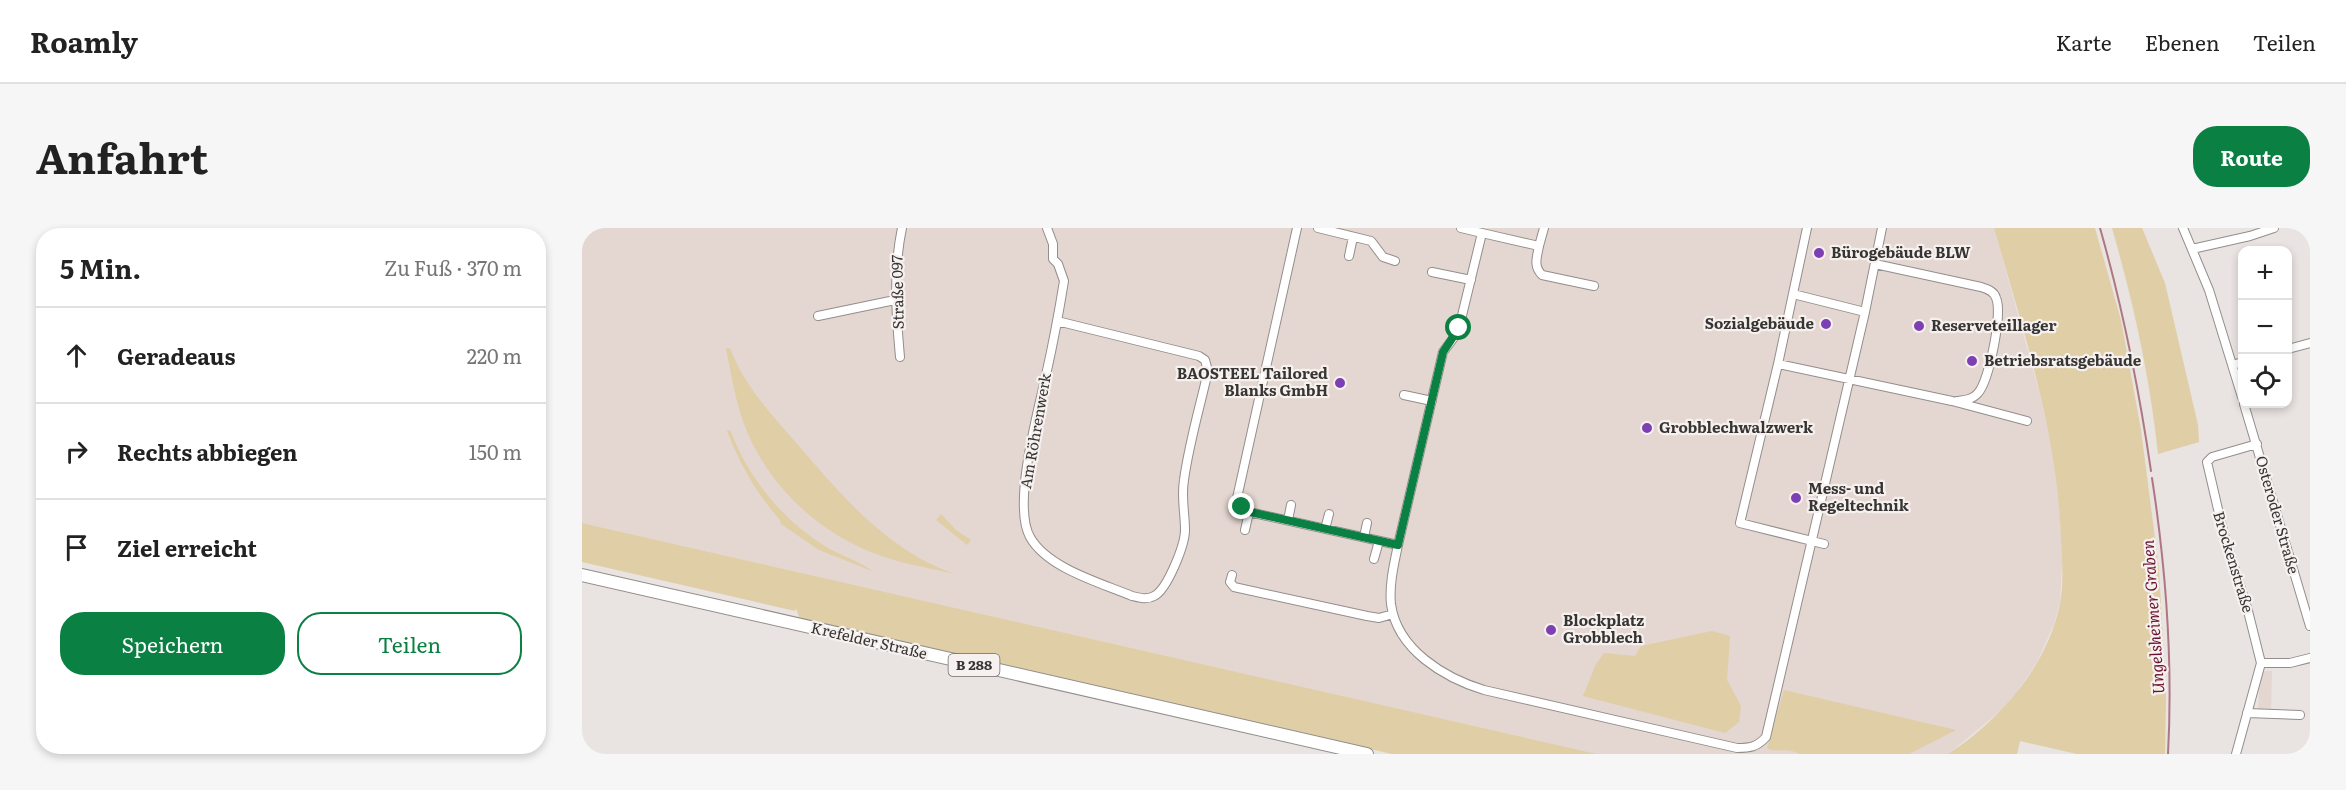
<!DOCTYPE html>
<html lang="de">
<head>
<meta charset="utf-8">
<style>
	:root { --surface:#fff; --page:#f6f6f6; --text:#222; --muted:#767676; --line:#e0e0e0; --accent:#0b8043 }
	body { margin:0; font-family:Literata,serif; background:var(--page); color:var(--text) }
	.controls { position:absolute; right:18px; top:18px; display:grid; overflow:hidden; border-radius:12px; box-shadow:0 3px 9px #0003 }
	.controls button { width:54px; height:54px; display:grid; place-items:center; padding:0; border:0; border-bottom:2px solid var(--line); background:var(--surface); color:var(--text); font:30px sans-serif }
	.stop { position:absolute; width:18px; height:18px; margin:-14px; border:4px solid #0b8043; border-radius:50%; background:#fff }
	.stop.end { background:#0b8043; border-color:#fff; box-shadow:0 2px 6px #0008 }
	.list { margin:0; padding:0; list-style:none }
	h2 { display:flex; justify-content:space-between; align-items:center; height:78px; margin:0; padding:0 24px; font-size:26px }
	h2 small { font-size:20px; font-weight:400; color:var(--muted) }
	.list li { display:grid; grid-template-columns:39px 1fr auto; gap:18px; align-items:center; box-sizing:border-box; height:96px; padding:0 24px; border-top:2px solid var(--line) }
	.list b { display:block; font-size:22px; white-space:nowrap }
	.list em { font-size:20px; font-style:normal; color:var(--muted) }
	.actions { display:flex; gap:12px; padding:18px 24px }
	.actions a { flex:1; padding:14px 0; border:2px solid var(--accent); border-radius:24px; text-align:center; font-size:21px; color:var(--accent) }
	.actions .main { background:var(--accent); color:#fff }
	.icon { flex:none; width:33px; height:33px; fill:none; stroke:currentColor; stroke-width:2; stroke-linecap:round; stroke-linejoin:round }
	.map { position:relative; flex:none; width:1728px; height:526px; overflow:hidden; border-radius:24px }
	header { display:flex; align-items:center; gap:36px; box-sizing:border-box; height:84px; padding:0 30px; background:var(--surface); border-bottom:2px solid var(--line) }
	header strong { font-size:28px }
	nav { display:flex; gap:33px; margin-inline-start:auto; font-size:21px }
	.intro { display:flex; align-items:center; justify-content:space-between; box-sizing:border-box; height:144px; padding:0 36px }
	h1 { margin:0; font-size:42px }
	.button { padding:15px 27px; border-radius:24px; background:var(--accent); color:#fff; font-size:21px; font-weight:700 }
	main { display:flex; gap:36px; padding:0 36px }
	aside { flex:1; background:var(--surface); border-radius:24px; box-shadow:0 3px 9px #0003 }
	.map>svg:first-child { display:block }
	.built { fill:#e4d6d0 }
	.green { fill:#dfcea6 }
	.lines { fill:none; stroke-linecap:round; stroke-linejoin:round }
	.stream { stroke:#ae7883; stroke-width:2 }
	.minor-casing { stroke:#938e8b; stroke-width:10 }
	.primary-casing { stroke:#938e8b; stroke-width:14 }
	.minor { stroke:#fff; stroke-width:8 }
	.primary { stroke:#fff; stroke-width:12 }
	.route { stroke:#0b8043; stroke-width:8 }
	.poi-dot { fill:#7c3fb4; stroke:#f6f1ee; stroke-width:2 }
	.labels { text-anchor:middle; stroke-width:4.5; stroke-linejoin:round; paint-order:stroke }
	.shield { fill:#f6f1ee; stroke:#706d6c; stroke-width:1.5 }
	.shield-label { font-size:14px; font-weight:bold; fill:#373534 }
	.poi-label { font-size:15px; font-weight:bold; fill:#373534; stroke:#f6f1ee; text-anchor:start }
	.street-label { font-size:15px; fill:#373534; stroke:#f6f1ee }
	.water-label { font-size:16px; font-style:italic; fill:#6a1130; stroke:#f6f1ee }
</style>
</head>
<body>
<header>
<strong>Roamly</strong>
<nav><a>Karte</a><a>Ebenen</a><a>Teilen</a></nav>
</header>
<div class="intro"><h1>Anfahrt</h1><a class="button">Route</a></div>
<main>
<aside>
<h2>5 Min.<small>Zu Fuß · 370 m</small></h2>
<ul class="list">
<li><svg class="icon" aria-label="ahead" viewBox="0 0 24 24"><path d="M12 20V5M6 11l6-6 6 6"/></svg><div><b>Geradeaus</b></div><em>220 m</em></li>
<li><svg class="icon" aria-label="right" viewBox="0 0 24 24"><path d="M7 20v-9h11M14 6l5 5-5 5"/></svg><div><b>Rechts abbiegen</b></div><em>150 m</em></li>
<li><svg class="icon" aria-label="arrive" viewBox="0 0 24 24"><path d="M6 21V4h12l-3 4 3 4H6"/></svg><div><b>Ziel erreicht</b></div></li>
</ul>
<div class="actions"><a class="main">Speichern</a><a>Teilen</a></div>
</aside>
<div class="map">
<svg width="1728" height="526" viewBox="0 0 1728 526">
	<rect width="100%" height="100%" fill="#e9e3e1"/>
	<path class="built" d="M0,0H1412L1458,167L1472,229L1478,282L1480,335L1478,374L1472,396L1455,434L1435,464L1422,480L1366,526H1015L0,295Z
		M1678,443H1690L1689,483H1676Z"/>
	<path class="green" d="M1412,0H1513L1539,92L1559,202L1577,341L1584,468L1583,526H1495L1438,513L1435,526H1366C1419,492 1465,438 1478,376C1482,355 1480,332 1479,312C1476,205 1441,102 1412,0Z
		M1530,0H1560L1583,55L1616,197L1617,214L1576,226C1568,149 1551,73 1530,0Z
		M148,120C162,158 190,187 216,217C261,269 306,323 373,346C348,340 321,336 297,327C235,305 183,255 161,193C153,170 149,145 144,121Z
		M148,202C167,251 201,293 246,320C258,327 283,336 290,343L237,322L199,296L198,292C174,265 158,236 145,203Z
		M359,286L374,302L389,312L385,317L354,292Z
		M0,295L1015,526H810L225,392L217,389L214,380L213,383L0,334Z
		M1130,403L1148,408L1145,452L1159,478L1157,494L1143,505L1001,468L1014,436L1022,425L1053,428L1059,418Z
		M1202,462L1374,502L1327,526H1218C1204,518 1195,526 1185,520Z"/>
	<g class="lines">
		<path class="stream" d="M1518,0C1541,81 1557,161 1569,243
			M1570,250C1584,341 1591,434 1586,526"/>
		<defs>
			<path id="minor" d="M465,0L471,16V31L476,36L482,53C477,84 471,116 464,147C456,184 430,277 448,309C465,340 519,355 550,368C558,370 565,372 572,368C585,362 603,317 603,302C603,285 599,269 602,252C607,215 618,179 626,143L623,132L617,128L475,93
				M715,0L655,270L660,279L667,284L816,317L861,124L876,104L900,5L879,0
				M736,0L789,13L801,29L813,33
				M1225,0L1196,136L1158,295L1242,316
				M1601,0L1627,62L1660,169
				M900,5L957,18L962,0
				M957,18C955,29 951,38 960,47L1012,58
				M1610,21L1668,8L1692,0
				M767,28L771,9
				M1293,36L1399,59C1405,61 1412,63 1414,70C1421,85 1407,153 1396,165C1390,172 1383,172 1375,173
				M850,44L889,52
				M1211,66L1283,84
				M236,88L313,72
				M1706,121L1728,115
				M318,129C314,85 311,43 320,0
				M1196,136L1370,173L1445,193
				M1651,137L1660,134
				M822,167L850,173
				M1662,176L1728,398
				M706,292L709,277
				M743,301L747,286
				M663,302L667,284
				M782,309L785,295
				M816,317C812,336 807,357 809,376C815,422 863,450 902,462L1155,520C1168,520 1175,519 1184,509L1283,84L1300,0
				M792,331L797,313
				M650,347L648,354L652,359L785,388L797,390L811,386
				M1679,435H1708L1728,430
				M1665,485L1718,487
				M1654,526L1679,435L1666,383L1642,307L1625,234L1630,229L1675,216"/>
			<path id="primary" d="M0,347L785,526"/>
		</defs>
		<use href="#minor" class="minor-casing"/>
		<use href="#primary" class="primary-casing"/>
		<use href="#minor" class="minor"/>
		<use href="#primary" class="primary"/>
	</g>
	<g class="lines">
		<path class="route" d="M660,279L668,284L816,317L861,124L877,100"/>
	</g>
	<g class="poi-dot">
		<circle cx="1237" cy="25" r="6"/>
		<circle cx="1244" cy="96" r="6"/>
		<circle cx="1337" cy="98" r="6"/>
		<circle cx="1390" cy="133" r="6"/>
		<circle cx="758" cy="155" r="6"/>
		<circle cx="1065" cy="200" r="6"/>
		<circle cx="1214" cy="270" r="6"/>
		<circle cx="969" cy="402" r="6"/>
	</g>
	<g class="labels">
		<rect class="shield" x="366.5" y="426" width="51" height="22" rx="4.5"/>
		<g class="shield-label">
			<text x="392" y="442">B 288</text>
		</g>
		<g class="poi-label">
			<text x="1249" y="30">Bürogebäude BLW</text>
			<text x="1232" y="101" text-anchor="end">Sozialgebäude</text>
			<text x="1349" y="103">Reserveteillager</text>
			<text x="1402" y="138">Betriebsratsgebäude</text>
			<text x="746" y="151" text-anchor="end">BAOSTEEL Tailored<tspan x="746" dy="17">Blanks GmbH</tspan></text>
			<text x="1077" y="205">Grobblechwalzwerk</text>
			<text x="1226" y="266">Mess- und<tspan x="1226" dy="17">Regeltechnik</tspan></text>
			<text x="981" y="398">Blockplatz<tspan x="981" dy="17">Grobblech</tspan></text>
		</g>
		<g class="street-label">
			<text transform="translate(316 64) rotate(-91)" y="5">Straße 097</text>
			<text transform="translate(454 203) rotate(-80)" y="5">Am Röhrenwerk</text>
			<text transform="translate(1695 287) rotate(74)" y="5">Osteroder Straße</text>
			<text transform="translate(1651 334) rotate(73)" y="5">Brockenstraße</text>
			<text transform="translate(287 413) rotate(13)" y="5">Krefelder Straße</text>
		</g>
		<g class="water-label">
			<text transform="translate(1571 389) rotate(-94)" y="6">Ungelsheimer Graben</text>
		</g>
	</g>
</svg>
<div class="controls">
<button>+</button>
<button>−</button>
<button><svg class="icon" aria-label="locate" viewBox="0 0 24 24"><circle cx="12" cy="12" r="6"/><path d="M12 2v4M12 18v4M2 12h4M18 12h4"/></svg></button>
</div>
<div class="stop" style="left:877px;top:100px"></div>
<div class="stop end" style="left:660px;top:279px"></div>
</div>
</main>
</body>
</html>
